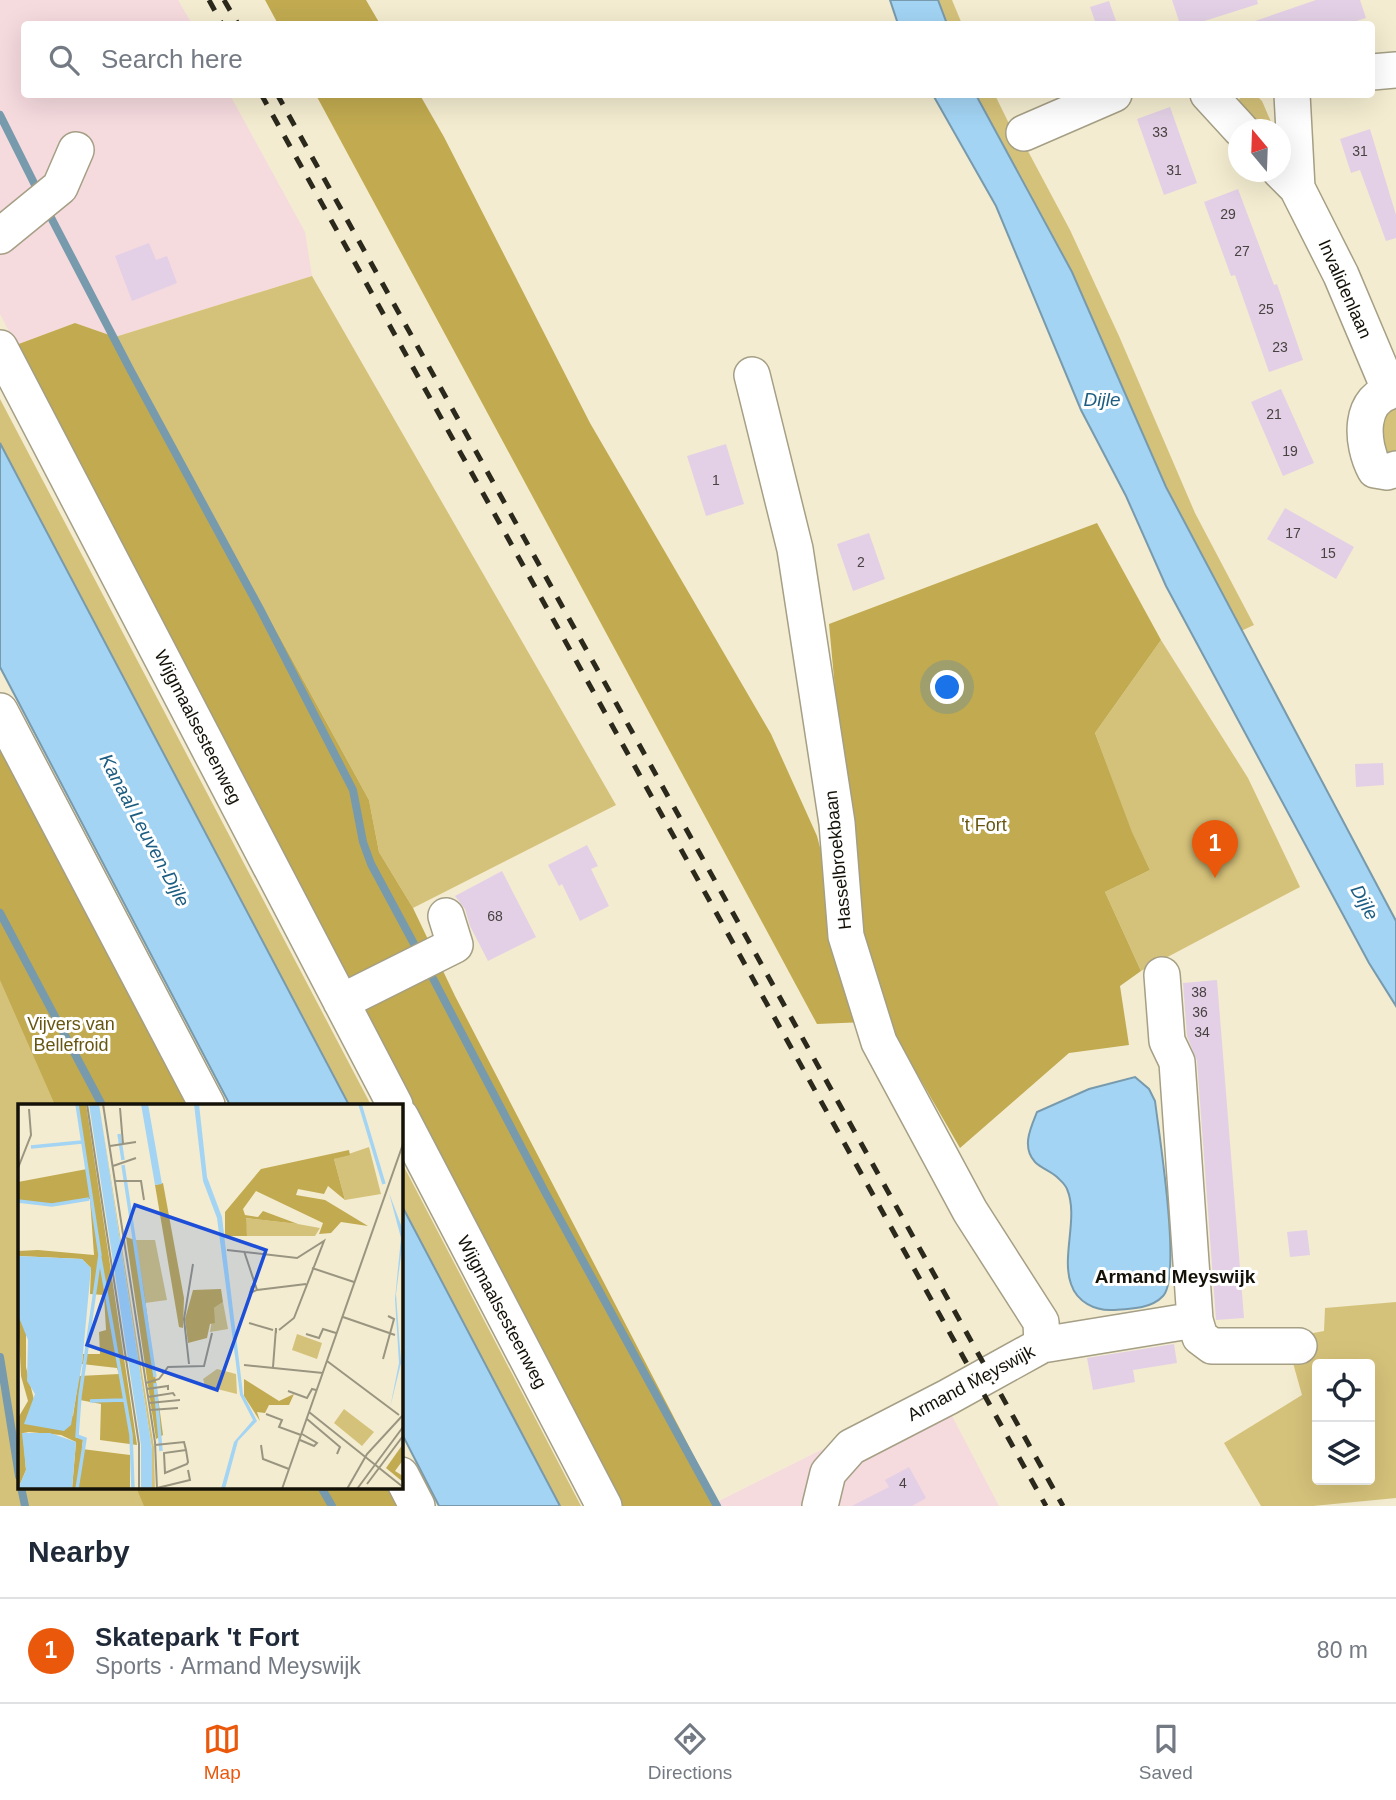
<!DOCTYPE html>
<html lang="en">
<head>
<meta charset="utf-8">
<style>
	:root { --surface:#fff; --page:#f6f6f7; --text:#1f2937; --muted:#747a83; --line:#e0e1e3; --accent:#ea580c }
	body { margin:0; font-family:Arial,sans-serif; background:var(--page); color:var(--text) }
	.controls { position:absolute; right:21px; bottom:21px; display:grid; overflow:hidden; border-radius:7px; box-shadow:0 7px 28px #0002 }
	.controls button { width:63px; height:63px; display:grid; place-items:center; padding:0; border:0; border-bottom:2px solid var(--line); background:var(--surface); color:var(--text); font:35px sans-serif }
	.compass { position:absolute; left:1228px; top:119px; width:63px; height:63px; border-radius:50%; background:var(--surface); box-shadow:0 7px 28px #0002; rotate:341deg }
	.you { position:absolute; left:948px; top:688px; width:24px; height:24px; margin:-18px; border:5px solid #fff; border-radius:50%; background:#1a73e8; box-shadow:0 0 0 10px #1a73e833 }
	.badge { display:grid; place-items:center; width:46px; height:46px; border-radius:50%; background:var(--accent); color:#fff; font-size:23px; font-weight:700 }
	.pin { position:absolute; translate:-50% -58px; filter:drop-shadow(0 2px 4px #0008) }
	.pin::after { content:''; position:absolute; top:37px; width:24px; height:21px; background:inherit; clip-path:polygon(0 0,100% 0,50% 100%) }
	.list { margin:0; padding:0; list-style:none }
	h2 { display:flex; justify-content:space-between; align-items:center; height:91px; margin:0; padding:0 28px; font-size:30px }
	h2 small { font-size:23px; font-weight:400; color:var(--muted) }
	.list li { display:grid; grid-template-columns:46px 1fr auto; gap:21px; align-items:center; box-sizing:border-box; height:105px; padding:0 28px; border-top:2px solid var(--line) }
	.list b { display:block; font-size:26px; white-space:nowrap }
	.list p { margin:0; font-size:23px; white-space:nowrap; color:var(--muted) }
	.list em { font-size:23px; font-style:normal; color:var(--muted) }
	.icon { flex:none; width:38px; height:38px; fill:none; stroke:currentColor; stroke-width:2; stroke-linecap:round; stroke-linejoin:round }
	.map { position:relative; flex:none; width:1396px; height:1506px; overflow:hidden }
	.search { position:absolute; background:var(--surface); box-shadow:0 7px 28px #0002; left:21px; right:21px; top:21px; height:77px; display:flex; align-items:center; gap:18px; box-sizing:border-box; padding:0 24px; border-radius:7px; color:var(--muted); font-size:26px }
	.sheet { height:196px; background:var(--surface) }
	nav { display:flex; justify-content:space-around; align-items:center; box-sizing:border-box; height:98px; border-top:2px solid var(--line); background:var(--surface); font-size:19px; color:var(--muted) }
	nav a { display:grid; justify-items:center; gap:4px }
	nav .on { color:var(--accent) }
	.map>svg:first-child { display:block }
	.commercial { fill:#f5dade }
	.green { fill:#d5c27a; fill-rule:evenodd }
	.forest { fill:#c1aa50 }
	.water { fill:#a3d4f4; stroke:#789aad; stroke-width:2 }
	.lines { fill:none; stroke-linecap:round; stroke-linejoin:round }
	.stream { stroke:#789aad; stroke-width:8 }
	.building { fill:#e3d0e6 }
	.minor-casing { stroke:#a59f85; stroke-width:38 }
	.minor { stroke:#fff; stroke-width:35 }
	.rail { stroke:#2b281c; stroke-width:5; stroke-dasharray:12 12; stroke-linecap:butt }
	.labels { text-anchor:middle; stroke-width:6; stroke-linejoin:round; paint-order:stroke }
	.number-label { font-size:14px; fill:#484240 }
	.street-label { font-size:18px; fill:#141208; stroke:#fff }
	.park-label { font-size:18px; fill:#665611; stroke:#fff }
	.water-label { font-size:19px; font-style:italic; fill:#1c5d81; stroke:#fff }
	.neighbourhood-label { font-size:19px; font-weight:bold; fill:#141208; stroke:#fff }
	.inset-river { fill:none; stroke:#a3d4f4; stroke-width:3.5 }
	.inset-road { fill:none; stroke:#9a9580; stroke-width:2 }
	.view { fill:#1d4ed8; fill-opacity:0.15; stroke:#1d4ed8; stroke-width:3.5 }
	.inset-edge { fill:none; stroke:#141208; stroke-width:3.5 }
</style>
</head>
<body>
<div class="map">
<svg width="1396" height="1506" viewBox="0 0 1396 1506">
	<rect width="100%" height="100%" fill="#f3ecd0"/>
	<path class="commercial" d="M0,0H178L192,24H24V94L230,95L305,232L312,276L115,337L75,323L16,345L0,314Z
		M939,1391L999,1506H720L719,1501Z"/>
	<path class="green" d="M938,0H952L962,24H947Z
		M976,95H995L1015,136L1029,153L1070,230L1119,336L1195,513L1254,625L1241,631L1166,487L1072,272Z
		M1245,95H1256L1262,101L1274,129H1254L1240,108L1239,99Z
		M312,276L616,805L413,908L379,852L369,800L115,337Z
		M0,399L371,1105H349L0,443Z
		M1396,405V453L1382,459L1376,423Z
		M1161,640L1248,778L1300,887L1141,971L1105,892L1150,870L1132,833L1095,733Z
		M0,746L188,1105H19V1487H388L399,1506H0Z
		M401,1161L581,1506H560L401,1204Z
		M1396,1302V1498L1313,1506H1261L1224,1443L1302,1395L1286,1338L1324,1331L1325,1308ZM1317,1364H1370V1480H1317Z"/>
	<path class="forest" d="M265,0H366L380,24H278Z
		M316,95H420L444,137L590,423L771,734L817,836L866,1022L817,1024Z
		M75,323L115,337L369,800L379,852L413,908L455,996L720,1506H621L16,345Z
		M1097,523L1161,640L1095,733L1132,832L1150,870L1105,892L1141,971L1120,986L1129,1045L1069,1053L960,1148L893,1032L857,926L829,624Z
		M0,746L188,1105H55L0,980Z
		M136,1487H388L399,1506H144Z"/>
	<path class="water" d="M890,0H938L947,24H898Z
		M933,95H976L1072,272L1166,487L1396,921V1006L1369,963L1166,586L1126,496L1081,410L996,206Z
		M0,443L32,504L349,1105H230L0,667Z
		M1135,1077L1149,1089L1155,1101C1159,1134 1182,1276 1163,1296C1151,1309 1130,1309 1113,1310C1095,1311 1077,1302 1071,1284C1061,1256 1079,1217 1067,1189C1065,1184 1061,1181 1057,1177C1050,1171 1041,1168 1035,1162C1021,1147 1031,1127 1037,1112L1089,1089Z
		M401,1204L560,1506H439L401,1432Z"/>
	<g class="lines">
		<path class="stream" d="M0,115L39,193
			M46,208L131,371L260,609L353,790L363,842L371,864L420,955
			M0,913L102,1105
			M428,969L544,1190L717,1506
			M0,1357L19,1476
			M21,1487L25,1506
			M321,1487L332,1506"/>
	</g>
	<path class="building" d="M1172,0H1257L1258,4L1195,24H1180Z
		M1316,0H1360L1366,18L1347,24H1255V21Z
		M1109,1L1117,24H1096L1090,7Z
		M1170,107L1197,183L1164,195L1137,119Z
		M1370,129L1396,215V238L1386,241L1360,170L1351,173L1340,139Z
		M1238,189L1274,285L1277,284L1303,360L1269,372L1235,275L1231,276L1204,202Z
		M149,243L156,260L167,256L177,283L132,301L115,256Z
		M1281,389L1314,463L1283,476L1251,402Z
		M726,444L744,504L706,516L687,456Z
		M1285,508L1354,547L1336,579L1267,539Z
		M869,533L885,579L853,591L837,544Z
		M1383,763L1384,785L1356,787L1355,764Z
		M587,845L598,866L591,869L609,906L580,921L562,884L559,886L548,865Z
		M502,871L536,937L488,961L470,926L465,909L455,896Z
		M1217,980L1244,1318L1216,1320L1197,1061L1187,1036L1183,983Z
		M1307,1230L1310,1255L1290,1257L1287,1232Z
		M1174,1344L1177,1363L1133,1370L1135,1382L1093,1390L1087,1358Z
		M909,1467L926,1498L912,1506H852L889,1487L885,1480Z"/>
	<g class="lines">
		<defs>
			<path id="minor" d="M1372,72L1396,70
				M1208,94L1241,130
				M1292,94L1297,188
				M1024,133L1114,94
				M1280,171L1297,188L1341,275L1390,391
				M0,236L60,187L76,150
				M0,348L395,1105
				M752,375L795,549L837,823L846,936L879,1042L970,1211L1041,1322L1042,1345
				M1396,390C1357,396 1361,444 1375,470L1387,472L1396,469
				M0,711L207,1105
				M341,1002L455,945L446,916
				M401,1117L604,1506
				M1195,1320L1200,1337L1212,1346H1299
				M401,1475L417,1506
				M820,1506L828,1473L851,1447L948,1397L1042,1345L1195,1320L1177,1062L1167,1041L1162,975"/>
		</defs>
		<use href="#minor" class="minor-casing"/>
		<use href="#minor" class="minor"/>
		<path class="rail" d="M209,0L222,24
			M224,0L238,24
			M261,94L1046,1506
			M277,94L1063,1506"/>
	</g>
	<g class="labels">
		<g class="number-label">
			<text x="1160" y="137">33</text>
			<text x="1360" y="156">31</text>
			<text x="1174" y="175">31</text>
			<text x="1228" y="219">29</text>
			<text x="1242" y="256">27</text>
			<text x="1266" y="314">25</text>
			<text x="1280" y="352">23</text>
			<text x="1274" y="419">21</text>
			<text x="1290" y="456">19</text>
			<text x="716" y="485">1</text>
			<text x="1293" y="538">17</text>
			<text x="1328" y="558">15</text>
			<text x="861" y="567">2</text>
			<text x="495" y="921">68</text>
			<text x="1199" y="997">38</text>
			<text x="1200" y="1017">36</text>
			<text x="1202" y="1037">34</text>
			<text x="903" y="1488">4</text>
		</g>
		<g class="street-label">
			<text transform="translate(1345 289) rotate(66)" y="6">Invalidenlaan</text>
			<text transform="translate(198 727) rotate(63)" y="6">Wijgmaalsesteenweg</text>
			<text transform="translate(838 860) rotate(-96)" y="6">Hasselbroekbaan</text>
			<text transform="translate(502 1312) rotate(62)" y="6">Wijgmaalsesteenweg</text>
			<text transform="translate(971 1383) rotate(-28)" y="6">Armand Meyswijk</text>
		</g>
		<g class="park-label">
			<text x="984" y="831">'t Fort</text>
			<text x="71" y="1030">Vijvers van<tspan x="71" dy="21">Bellefroid</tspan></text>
		</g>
		<g class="water-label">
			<text x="1102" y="406">Dijle</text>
			<text transform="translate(145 830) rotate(62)" y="7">Kanaal Leuven-Dijle</text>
			<text transform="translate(1365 902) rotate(61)" y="7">Dijle</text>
		</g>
		<g class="neighbourhood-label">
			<text x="1175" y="1283">Armand Meyswijk</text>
		</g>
	</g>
	<g transform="translate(18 1104)">
		<rect width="385" height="385" fill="#f3ecd0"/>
		<path d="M81,0L136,343L137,385H134V345ZM351,43L363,90L327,96L316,55ZM227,114L280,120L302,124L297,132H229ZM117,136H137L149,196L127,199ZM205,198L210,225L192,228L196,204ZM279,230L304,239L299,255L274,246ZM199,265L218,270L219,290L187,282L185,275ZM326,305L356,328L344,342L316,319Z" fill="#d5c27a"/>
		<path d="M58,0H68L119,341L82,336L83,300L62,296L58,334H65L64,345L112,351V385H54L58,338L43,331L11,328L5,329L8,366L0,385V314L10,297L3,272L0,211L8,227V263L16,296L55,312L61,272L101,270L99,264L64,260L65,250H82L81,228L88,226L86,191L72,190L73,164L64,155L0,152V147L20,146L76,151L72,95L35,102L0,98V78L69,65ZM331,46L332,51L316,55L327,96L310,82L306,90L280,85L278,91L307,96L350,122L323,118L313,129L301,130L305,119L238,87L225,105L227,111L240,113L245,107L280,120L228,114L229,132H207V108L243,65ZM145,79L166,194L165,224L161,223L137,81ZM108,133L117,136L126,187L145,331L138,335ZM203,185L205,198L196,204L197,219L192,220L189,234L170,239L167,215L175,186ZM226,275L261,297L276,290L271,301H251L247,309L239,308L242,317L226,292ZM385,340V356L377,367L385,372V378L368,364Z" fill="#c1aa50"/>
		<path d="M71,0H81L134,345V385H123V341ZM123,0H130L144,80L137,81ZM176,0H181L189,73L204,113L225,290L239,317L220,337L207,385H203L216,338L235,316L222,291L199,114L185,77ZM371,89L383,121L385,136L378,190L383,259L372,304L381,259L377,195L383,134ZM0,152L64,155L73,164L64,260L53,321L46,327L6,320L17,290L9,277L10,236L0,211ZM4,329H32L58,338L54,385H0L8,366Z" fill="#a3d4f4"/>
		<path class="inset-river" d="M342,0L366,80M101,30L105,56M13,43L64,38M105,61L137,273M0,97L34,101L71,95M82,154L113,331L115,385M137,279L143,347M72,297L106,296M59,385L67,335L59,332L62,292L82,151L59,0"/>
		<path class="inset-road" d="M69,0L121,340V385M85,0L137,338L139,385M102,4L105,40M92,42L118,38M95,62L118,54M0,64L13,31L11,5M97,77H123L126,96M209,146L279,154L306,137L276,214L261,226M226,147L239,186L232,189L234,182M294,164L336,178M239,186L288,180M325,213L377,231M231,219L255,226M288,230L301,234L305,225L318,229M365,255L376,215L370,212M309,257L381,311M171,260L166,215L175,160M226,261L305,269M255,263L258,224V229M128,279L141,275L150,263L186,262L194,229M129,285L150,282V286M270,287L289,294L294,285L298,286M130,293L155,289L157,292M131,299L162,296M132,306L160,304M291,308L385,383M248,310L264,316L261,323L283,331M289,315L322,343L319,350M282,336L296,342L299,339L284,330M137,341L166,338L168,346L170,358L169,360L147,369L146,349L168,346M243,341L245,355L271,365M349,380L385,332M139,384L172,376L170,366M264,385L385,40M329,385L349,350L385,311M339,385L385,323"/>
		<path class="view" d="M117,101L248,146L199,286L69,241Z"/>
		<rect width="385" height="385" class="inset-edge"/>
	</g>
</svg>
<div class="controls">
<button><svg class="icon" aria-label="locate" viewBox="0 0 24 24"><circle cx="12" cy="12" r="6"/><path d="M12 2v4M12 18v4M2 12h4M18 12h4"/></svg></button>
<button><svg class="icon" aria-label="layers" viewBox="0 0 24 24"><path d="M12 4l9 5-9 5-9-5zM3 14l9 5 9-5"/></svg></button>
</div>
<svg class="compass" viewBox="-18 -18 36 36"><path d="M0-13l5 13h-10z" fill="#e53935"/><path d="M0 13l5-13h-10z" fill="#747a83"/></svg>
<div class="you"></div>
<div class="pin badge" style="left:1215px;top:878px">1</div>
<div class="search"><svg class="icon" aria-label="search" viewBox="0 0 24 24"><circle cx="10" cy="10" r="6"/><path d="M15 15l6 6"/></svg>Search here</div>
</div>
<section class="sheet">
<h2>Nearby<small></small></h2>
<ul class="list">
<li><span class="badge">1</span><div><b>Skatepark 't Fort</b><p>Sports · Armand Meyswijk</p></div><em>80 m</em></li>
</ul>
</section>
<nav>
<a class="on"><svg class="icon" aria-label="map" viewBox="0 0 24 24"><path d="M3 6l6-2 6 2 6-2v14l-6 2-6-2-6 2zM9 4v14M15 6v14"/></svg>Map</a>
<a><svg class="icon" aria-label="directions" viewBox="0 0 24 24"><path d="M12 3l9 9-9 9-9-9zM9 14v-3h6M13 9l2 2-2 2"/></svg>Directions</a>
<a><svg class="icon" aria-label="saved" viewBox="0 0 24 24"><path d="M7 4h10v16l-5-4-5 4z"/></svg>Saved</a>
</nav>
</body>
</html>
